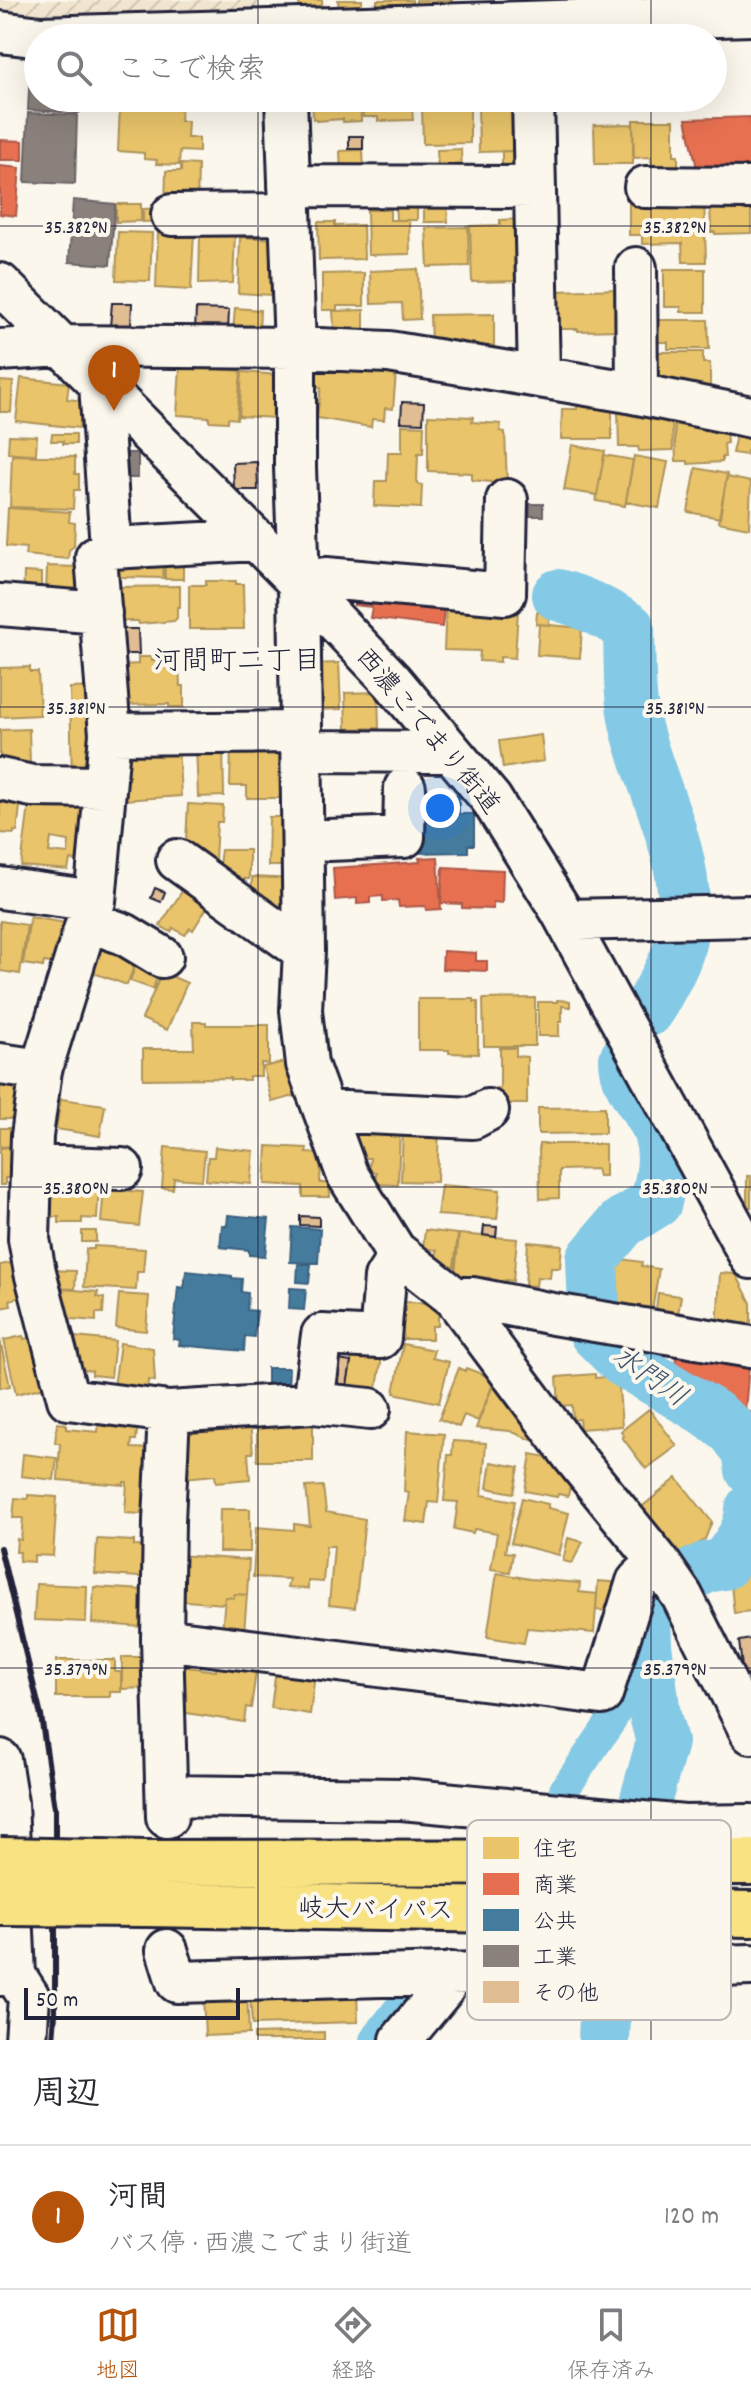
<!DOCTYPE html>
<html lang="ja">
<head>
<meta charset="utf-8">
<style>
	:root { --surface:#fff; --page:#f7f7f7; --text:#2b2b33; --muted:#7c7c81; --line:#e1e1e2; --accent:#b45309 }
	body { margin:0; font-family:Dekko,"Klee One",sans-serif; background:var(--page); color:var(--text) }
	.scale { position:absolute; left:24px; bottom:20px; width:216px; box-sizing:border-box; padding-left:8px; border:4px solid #22223b; border-top:0; font-size:22px; line-height:28px; white-space:nowrap; color:#22223b; -webkit-text-stroke:6px #fbf7ec; paint-order:stroke }
	.you { position:absolute; left:440px; top:808px; width:28px; height:28px; margin:-20px; border:6px solid #fff; border-radius:50%; background:#1a73e8; box-shadow:0 0 0 12px #1a73e833 }
	.badge { display:grid; place-items:center; width:52px; height:52px; border-radius:50%; background:var(--accent); color:#fff; font-size:26px; font-weight:700 }
	.pin { position:absolute; translate:-50% -66px; filter:drop-shadow(0 2px 4px #0008) }
	.pin::after { content:''; position:absolute; top:42px; width:28px; height:24px; background:inherit; clip-path:polygon(0 0,100% 0,50% 100%) }
	.list { margin:0; padding:0; list-style:none }
	h2 { display:flex; justify-content:space-between; align-items:center; height:104px; margin:0; padding:0 32px; font-size:34px }
	h2 small { font-size:26px; font-weight:400; color:var(--muted) }
	.list li { display:grid; grid-template-columns:52px 1fr auto; gap:24px; align-items:center; box-sizing:border-box; height:144px; padding:0 32px; border-top:2px solid var(--line) }
	.list b { display:block; font-size:30px; white-space:nowrap }
	.list p { margin:0; font-size:26px; white-space:nowrap; color:var(--muted) }
	.list em { font-size:26px; font-style:normal; color:var(--muted) }
	.icon { flex:none; width:44px; height:44px; fill:none; stroke:currentColor; stroke-width:2; stroke-linecap:round; stroke-linejoin:round }
	.map { position:relative; flex:none; width:751px; height:2040px; overflow:hidden }
	.search { position:absolute; background:var(--surface); box-shadow:0 8px 32px #0002; left:24px; right:24px; top:24px; height:88px; display:flex; align-items:center; gap:20px; box-sizing:border-box; padding:0 28px; border-radius:44px; color:var(--muted); font-size:30px }
	.sheet { height:248px; background:var(--surface) }
	nav { display:flex; justify-content:space-around; align-items:center; box-sizing:border-box; height:112px; border-top:2px solid var(--line); background:var(--surface); font-size:22px; color:var(--muted) }
	nav a { display:grid; justify-items:center; gap:4px }
	nav .on { color:var(--accent) }
	.map>svg:first-child { display:block }
	.industrial { fill:url(#industrial-furrows) }
	.homes { fill:#e9c46a; stroke:#ad935c; stroke-width:2; fill-rule:evenodd }
	.shops { fill:#e76f51; stroke:#ac584a; stroke-width:2 }
	.public { fill:#457b9d; stroke:#3a6080; stroke-width:2 }
	.industry { fill:#8a817c; stroke:#6b6468; stroke-width:2 }
	.lines { fill:none; stroke-linecap:round; stroke-linejoin:round }
	.canal { stroke:#84c9e5; stroke-width:30 }
	.river { stroke:#84c9e5; stroke-width:52 }
	.building { fill:#e1bd93; stroke:#22223b; stroke-width:2 }
	.minor-casing { stroke:#22223b; stroke-width:46 }
	.highway-casing { stroke:#22223b; stroke-width:50 }
	.minor { stroke:#fbf7ec; stroke-width:40 }
	.highway { stroke:#f8e281; stroke-width:44 }
	.rail { stroke:#22223b; stroke-width:6 }
	.highway-bridge-casing { stroke:#22223b; stroke-width:50; stroke-linecap:butt }
	.highway-bridge { stroke:#f8e281; stroke-width:44 }
	.ticks { fill:none; stroke:#22223b; stroke-width:2; stroke-opacity:0.45 }
	.labels { text-anchor:middle; stroke-width:8; stroke-linejoin:round; paint-order:stroke }
	.street-label { font-size:26px; fill:#22223b; stroke:#fbf7ec }
	.neighbourhood-label { font-size:28px; fill:#22223b; stroke:#fbf7ec }
	.water-label { font-size:28px; font-style:italic; fill:#3f546e; stroke:#fbf7ec }
	.key { fill:#fbf7ec; stroke:#bab7b7; stroke-width:2 }
	.key-label { font-size:22px; fill:#22223b }
	.ticks-label { font-size:20px; text-anchor:middle; fill:#22223b; stroke:#fbf7ec; stroke-width:8; stroke-linejoin:round; paint-order:stroke }
</style>
</head>
<body>
<div class="map">
<svg width="751" height="2040" viewBox="0 0 751 2040">
	<defs>
		<pattern id="industrial-furrows" width="10" height="10" patternUnits="userSpaceOnUse" patternTransform="scale(2)"><rect width="10" height="10" fill="#f3e6d1"/><path d="M-1 1l2-2M0 10L10 0M9 11l2-2" fill="none" stroke="#d0c5b4"/></pattern>
	</defs>
	<rect width="100%" height="100%" fill="#fbf7ec"/>
	<filter id="ink" filterUnits="userSpaceOnUse"><feTurbulence type="fractalNoise" baseFrequency=".0125" numOctaves="2"/><feDisplacementMap in="SourceGraphic" scale="16" xChannelSelector="R" yChannelSelector="G"/><feConvolveMatrix kernelMatrix="1 2 1 2 8 2 1 2 1" color-interpolation-filters="sRGB"/></filter>
	<g filter="url(#ink)">
		<path class="industrial" d="M0,0H258L259,24H0Z"/>
		<path class="homes" d="M299,0H322L323,14H300Z
			M338,0H362V11H339Z
			M377,0H412L413,11L377,12Z
			M416,0H452V11H416Z
			M312,98H360L361,121L343,122V119L316,121V119H313Z
			M362,98H411L413,120L378,121V117H363Z
			M521,104L522,151L479,152L478,105Z
			M470,105V143L423,144L422,106Z
			M120,106L181,109L180,121H188L187,138H199V152L180,151L179,165L156,164L157,160L144,159V153L118,151Z
			M633,120H674V155H678V175H652L651,157L634,158Z
			M633,124V164H595L594,125Z
			M461,149L462,170L438,171L437,150Z
			M363,150L364,172L341,173L340,151Z
			M502,151H522L526,168L502,169Z
			M181,164L198,165L197,209L165,208L166,171H181Z
			M704,197L706,262H683L682,243L642,244V235H629V199Z
			M751,197V233L715,234V232H711L710,201Z
			M447,198L448,222H424V199Z
			M417,199V220H396L395,200Z
			M116,204H141V221L116,222Z
			M164,208V221L143,222V209Z
			M367,210H390V220H409L410,254L368,255Z
			M520,219L522,281L472,282L470,226L500,225V220Z
			M318,222H335V226L363,225L364,259L319,260Z
			M468,227L469,266L428,267L426,228Z
			M158,231L194,233L191,290L156,288Z
			M118,232L152,233L150,281L116,280Z
			M200,232L235,233L233,283L199,284Z
			M240,237L274,239L272,295L238,293Z
			M418,269L420,319L403,320L402,303L371,304L370,271Z
			M664,269H705V312H681V307H664Z
			M364,273V306H337V310H322V274Z
			M621,289L622,330L578,331V329H557L556,291Z
			M235,308L260,310L259,333L233,332Z
			M364,310V330L334,329L333,311Z
			M494,314V346H452L431,344L430,315Z
			M655,320H708L709,349H668V342H655Z
			M649,352H703V363H710V388L649,387Z
			M180,366L241,371L237,419L228,418V422L209,421V417L177,415Z
			M343,367L396,373L393,409L385,408L384,420L372,419L371,427L317,418L321,387L315,386L317,368L343,371Z
			M242,372L279,375L275,418L239,416Z
			M21,378L69,383L67,399L83,401L93,425L80,423L79,428L16,421Z
			M0,381L13,382L11,412H0Z
			M577,404H590V409H612V439H561L562,409H577Z
			M654,409L660,413V420H672L673,450L639,451L638,447H619L618,411Z
			M428,415L473,417L472,422L501,424L500,431L505,432L507,485H491V482L472,480V473L428,471Z
			M674,415L726,428L727,443L724,444L725,457H722V462L688,464V461H676Z
			M402,425L424,426L423,453H418L417,484L422,485L421,508L374,506L375,481H387L388,452H402Z
			M738,427L751,429V452L747,451L746,455L732,453Z
			M52,434H76V444H63V441H51Z
			M9,435L37,436L36,454L8,453Z
			M572,445L605,451L597,495L564,490Z
			M12,455L75,457V474H79V490H74L73,509L10,507Z
			M604,455L633,460L625,506L596,501Z
			M634,456L668,462L659,508L626,502Z
			M696,468L727,474L720,518L688,512Z
			M727,477L751,482L749,528L718,522Z
			M8,508L70,512L69,522L75,523L74,546L69,550L68,559L25,555L26,548L6,546Z
			M164,551L183,555V579H165Z
			M120,555L164,556L163,578L119,577Z
			M47,566L80,567L90,592L46,595Z
			M24,572L41,573V599H23Z
			M206,581H236V584H243L244,629H189V585H206Z
			M180,586V607H177V618L174,621L139,624L138,621H118V587Z
			M446,605L518,610L515,658L500,657V662L479,661L480,651L444,650Z
			M537,612L550,613L549,625L536,624Z
			M539,624L582,628L580,658L537,655Z
			M138,657H152V661H179L180,686H184V707H169V704L119,705L124,665L138,664Z
			M339,663L341,709L313,710L311,664Z
			M30,667V672H38L40,715L0,717V668Z
			M98,687L100,781L72,782L70,688Z
			M378,692L379,728L346,729L345,693Z
			M29,729L30,766L0,767V730Z
			M541,735L544,761L503,768L499,741Z
			M223,743L224,796L198,797L196,744Z
			M178,744L181,796L124,800L121,748Z
			M231,745L292,746L287,798H247V786H230Z
			M0,795L21,798L17,832L14,831V834L0,833Z
			M30,798L89,805L82,861L70,860L68,870L21,866ZM51,838L69,841L68,854L49,852Z
			M188,804L223,806L222,822H217L215,860L185,859Z
			M269,817H296V866H268Z
			M221,850H249V879H217Z
			M252,877L296,879L295,908L251,906Z
			M184,888L211,901L193,930L190,928L185,935L173,928L171,932L160,926Z
			M30,917L72,924L62,965L44,962L43,967L23,964Z
			M0,921L27,925L20,974L0,971Z
			M99,942L138,956L127,985L88,971Z
			M138,959L160,968L153,989L130,981Z
			M162,972L187,983L167,1030L142,1019Z
			M535,998V1046H484L483,999Z
			M418,999H474V1002H478V1054L449,1053V1050H418Z
			M557,1000L570,1001V1007L562,1006V1022H559V1036H538V1002H557Z
			M193,1022H206V1025H269V1064L261,1063V1076H249V1080H230V1078L143,1079V1049H194Z
			M500,1048H516V1056L527,1057V1104H496V1088H500Z
			M289,1061L298,1095L272,1102L263,1067Z
			M0,1079L21,1084L20,1119H0Z
			M61,1099L105,1105L100,1136L56,1129Z
			M605,1107V1133L538,1134V1108Z
			M400,1126L398,1185L376,1184V1172H369L370,1158H358L354,1153L355,1129Z
			M439,1127L437,1182L401,1181L403,1129Z
			M0,1128H15V1146L0,1147Z
			M539,1144H605V1176H598L596,1169L559,1170V1198L540,1199Z
			M267,1146L307,1148L306,1153L325,1154L324,1162H321L320,1183H329L330,1197H303V1186L265,1184Z
			M11,1147V1150L20,1149V1177L5,1178V1185H0V1148Z
			M165,1147L205,1151L202,1180L174,1178L173,1189L162,1188Z
			M215,1147L254,1151L251,1184L206,1180L208,1157H214Z
			M747,1176H751V1207H747Z
			M45,1179L99,1184L97,1219L82,1218V1223H59V1217H44Z
			M441,1185L500,1190L497,1219L437,1215Z
			M119,1186L131,1188L130,1191L143,1192L139,1226L101,1222L104,1189L119,1191Z
			M425,1230L458,1234L454,1267L435,1265L437,1250L423,1248Z
			M82,1231H96V1242H82Z
			M459,1234L517,1239L513,1281L505,1280V1285L490,1283V1278L455,1275Z
			M528,1242L562,1245L560,1268H551L550,1278L537,1277L536,1286L525,1285Z
			M94,1246L145,1249L143,1272H137L136,1290L84,1287L86,1249H94Z
			M614,1258L642,1262L641,1266L659,1269L652,1311L603,1303L609,1263H613Z
			M20,1261L29,1303L23,1304L21,1297L10,1300L11,1306L0,1308V1265Z
			M48,1270L76,1271L75,1289L48,1288Z
			M720,1273L736,1274L751,1303V1332L717,1330Z
			M62,1289L98,1292L97,1297L104,1298L103,1313H96V1321L59,1318Z
			M658,1293L681,1296L677,1321L655,1318Z
			M119,1294L149,1296L146,1331L116,1328Z
			M399,1302L438,1303V1326H432V1339H399Z
			M23,1336L24,1339L33,1337L45,1387L16,1394L4,1340Z
			M75,1337L115,1341L111,1377L92,1375V1371L77,1369L79,1350H74Z
			M0,1340L10,1386L0,1388Z
			M120,1343L153,1348L155,1381L148,1380L147,1392L114,1387Z
			M403,1344L434,1350L432,1358L449,1362L439,1403L394,1393Z
			M354,1345L383,1350L376,1394L358,1391V1387L347,1385Z
			M459,1368L465,1371L466,1368L495,1379L478,1421L464,1415L459,1427L439,1419Z
			M595,1374V1378L618,1376L622,1426L580,1429L579,1419L573,1420L572,1405L559,1406L557,1377Z
			M496,1378L546,1446L510,1431L476,1428Z
			M649,1409L677,1446L646,1469L622,1437L624,1436L621,1431Z
			M99,1417L138,1422L136,1440H132L131,1448L153,1449L148,1512L141,1511V1514L125,1513L127,1482H124V1485L58,1480L60,1443H55L57,1423L66,1424V1429L98,1432Z
			M250,1423L253,1453H248L250,1479L216,1482L215,1475L184,1478L180,1428Z
			M257,1423H313V1461H257Z
			M407,1431L444,1434L438,1503L429,1502L426,1524L405,1521L409,1492L404,1491Z
			M453,1441L486,1443L482,1495L515,1501L505,1552L513,1553L510,1572L491,1569L497,1533L474,1529L473,1533L454,1529L458,1502L444,1501L448,1455H452Z
			M23,1454L57,1458L54,1480L21,1476Z
			M531,1454L574,1462L579,1488L570,1486L568,1496L558,1494L557,1497L525,1491Z
			M491,1462L519,1467L514,1493L487,1488Z
			M677,1478L712,1522L705,1539L678,1560L638,1510Z
			M323,1486L326,1512L365,1519L355,1608L329,1605L334,1546H326L323,1582L308,1581V1589L287,1588L289,1579L253,1577L256,1527L294,1530V1524L310,1526L306,1487Z
			M28,1495L57,1497L53,1556L34,1555V1562L19,1561L20,1552H16L17,1539L21,1540L23,1518H13L15,1498L28,1499Z
			M522,1498L548,1504V1508L569,1513L559,1555L511,1543Z
			M220,1509H250V1552H219Z
			M568,1538L583,1542L572,1563L563,1561Z
			M97,1539L134,1541V1546L156,1547L154,1578L95,1574Z
			M177,1555L249,1560L247,1595L234,1594V1598L225,1597L224,1604L174,1600Z
			M751,1563V1611L734,1613L729,1566Z
			M497,1573L530,1579L580,1583L579,1592L597,1594L594,1633L527,1628L524,1643L487,1637Z
			M598,1581L622,1583L614,1611L596,1610Z
			M36,1584L87,1586L86,1622L34,1620Z
			M94,1587L144,1590L141,1627L92,1623Z
			M234,1594L247,1595L244,1632L222,1631L225,1597L234,1598Z
			M122,1657H145L146,1688L122,1689Z
			M56,1660H115V1672H121V1692H110V1697H56Z
			M217,1663L234,1666V1669L256,1672L251,1708L246,1707L244,1722L173,1711L180,1666L216,1671Z
			M276,1669L315,1674L310,1714L271,1708Z
			M357,1991L358,2022L252,2025L250,1994Z
			M247,1994L249,2034L205,2036L203,1996Z
			M324,2032V2040H254V2034Z"/>
		<path class="shops" d="M751,117V166L697,168L686,119Z
			M0,140L23,141V160H0Z
			M0,166L20,168L16,216L0,214Z
			M356,588L446,593L442,627L370,618L372,607L354,605Z
			M438,857L441,909L426,910L425,906L399,907L398,900L383,901V896L370,897V903L357,904V898L335,900L333,868L420,862L419,858Z
			M443,867L503,870L502,903L493,902V909L462,908V904L441,903Z
			M443,951L476,953V961H487V971L442,969Z
			M677,1347L750,1354L745,1411L706,1406L674,1375Z
			M746,1412H751V1498Z"/>
		<path class="public" d="M459,795V814H474V845H468V852L412,853L417,796Z
			M228,1215L269,1219L265,1256L249,1255V1250L220,1247L222,1225L227,1226Z
			M292,1227L320,1229L318,1263L290,1262Z
			M298,1264H311L309,1283L297,1282Z
			M186,1271L232,1276V1278L242,1279L241,1292L248,1293L247,1310L257,1311L254,1337L245,1336L244,1351L179,1345L180,1340L173,1339L178,1287L184,1288Z
			M290,1288L306,1289L304,1310L289,1309Z
			M267,1368H289L288,1389H267Z"/>
		<path class="industry" d="M31,47H38V98H80L79,113L28,110Z
			M28,113L77,115L75,184L25,182Z
			M73,200L115,204L110,265L69,262Z
			M112,453H138V478H112Z
			M530,504H543V516H530Z"/>
		<g class="lines">
			<path class="canal" d="M564,1790L612,1720L646,1645
				M374,2040L414,1989"/>
			<path class="river" d="M558,595C584,602 606,613 629,628C630,664 628,704 639,738C659,807 699,877 678,951C672,971 658,992 648,1011
				M625,1059C625,1088 650,1106 659,1133C667,1156 661,1180 656,1202L622,1223L592,1259L595,1333L623,1361L712,1414L733,1431L748,1451L751,1470
				M646,1799L662,1742L655,1715L646,1645L645,1614L659,1591L707,1567L724,1564C737,1547 750,1531 751,1509
				M604,2040L606,1994"/>
		</g>
		<path class="building" d="M349,136H363V149H349Z
			M112,303H132L131,328L110,327Z
			M196,309L229,310L228,332L195,331Z
			M402,402L424,403L423,423L401,422Z
			M257,462L258,490H234L233,463Z
			M116,629H138L139,654H116Z
			M155,888L165,892L161,902L151,898Z
			M300,1216L319,1217V1226L300,1225Z
			M484,1226L497,1227L496,1237L483,1235Z
			M332,1359L351,1362L347,1385L328,1382Z
			M751,1639V1675L743,1676L739,1641Z"/>
		<g class="lines">
			<defs>
				<path id="minor" d="M0,32L41,37L751,15
					M286,98L295,348V467L299,583L304,951L301,1010L307,1064L347,1174L395,1251L455,1298L573,1456L658,1561L682,1596L751,1733
					M533,98L539,377
					M289,186L535,187
					M645,187L751,188
					M172,215L290,214
					M636,268L637,394
					M0,284L299,583L392,681L491,799L561,911L751,1258
					M0,350L62,346L295,348L389,352L623,391L751,417
					M100,384L111,548L96,557L110,734
					M111,548L257,540
					M299,583L326,578L505,594L507,500
					M0,605L101,613
					M302,751L451,752
					M0,779L32,786L104,787
					M303,841L404,837L405,788
					M177,860L304,951
					M0,888L95,901
					M566,920L751,916
					M87,921L124,934L162,957
					M0,1064L41,1070
					M324,1111L473,1118L488,1110
					M31,1166L122,1169
					M455,1298H473L553,1314L751,1347
					M313,1403L370,1409
					M169,1412L68,1399L35,1272L29,1239L32,1136L41,1070L87,921L95,901L110,734L301,732
					M162,1639L602,1694L637,1582L658,1561
					M0,1760L7,1803L15,1975
					M167,1796L402,1799L684,1826L751,1825
					M167,1817L162,1639L164,1521L169,1412L313,1403L322,1335L380,1338L385,1278L400,1255
					M167,1950L177,1982L751,1965
					M0,1975H15L29,1997L26,2040
					M401,2040L444,1988L451,1973"/>
				<path id="highway" d="M147,1863L751,1862
					M146,1904L751,1914"/>
			</defs>
			<use href="#minor" class="minor-casing"/>
			<use href="#highway" class="highway-casing"/>
			<use href="#minor" class="minor"/>
			<use href="#highway" class="highway"/>
			<path class="rail" d="M0,1548L41,1716L55,1808V2014L53,2040"/>
			<defs>
				<path id="highway-bridge" d="M0,1860L147,1863
					M0,1903L146,1904"/>
			</defs>
			<use href="#highway-bridge" class="highway-bridge-casing"/>
			<use href="#highway-bridge" class="highway-bridge"/>
		</g>
	</g>
	<path class="ticks" d="M258,0V38M651,0V38M258,98V2040M651,98V2040M0,226H751M0,707H751M0,1187H751M0,1668H751"/>
	<g class="labels">
		<g class="street-label">
			<text transform="translate(429 730) rotate(50)" y="9">西濃こでまり街道</text>
			<text transform="translate(376 1908) rotate(1)" y="9">岐大バイパス</text>
		</g>
		<g class="neighbourhood-label">
			<text x="237" y="669">河間町二丁目</text>
		</g>
		<g class="water-label">
			<text transform="translate(651 1375) rotate(35)" y="10">水門川</text>
		</g>
	</g>
	<rect x="467" y="1820" width="264" height="200" rx="12" class="key"/>
	<rect x="483" y="1837" width="36" height="22" fill="#e9c46a"/>
	<rect x="483" y="1873" width="36" height="22" fill="#e76f51"/>
	<rect x="483" y="1909" width="36" height="22" fill="#457b9d"/>
	<rect x="483" y="1945" width="36" height="22" fill="#8a817c"/>
	<rect x="483" y="1981" width="36" height="22" fill="#e1bd93"/>
	<g class="key-label">
		<text x="533" y="1856">住宅</text>
		<text x="533" y="1892">商業</text>
		<text x="533" y="1928">公共</text>
		<text x="533" y="1964">工業</text>
		<text x="533" y="2000">その他</text>
	</g>
	<g class="ticks-label">
		<text x="76" y="233">35.382°N</text>
		<text x="675" y="233">35.382°N</text>
		<text x="76" y="714">35.381°N</text>
		<text x="675" y="714">35.381°N</text>
		<text x="76" y="1194">35.380°N</text>
		<text x="675" y="1194">35.380°N</text>
		<text x="76" y="1675">35.379°N</text>
		<text x="675" y="1675">35.379°N</text>
	</g>
</svg>
<div class="scale">50 m</div>
<div class="you"></div>
<div class="pin badge" style="left:114px;top:411px">1</div>
<div class="search"><svg class="icon" aria-label="search" viewBox="0 0 24 24"><circle cx="10" cy="10" r="6"/><path d="M15 15l6 6"/></svg>ここで検索</div>
</div>
<section class="sheet">
<h2>周辺<small></small></h2>
<ul class="list">
<li><span class="badge">1</span><div><b>河間</b><p>バス停 · 西濃こでまり街道</p></div><em>120 m</em></li>
</ul>
</section>
<nav>
<a class="on"><svg class="icon" aria-label="map" viewBox="0 0 24 24"><path d="M3 6l6-2 6 2 6-2v14l-6 2-6-2-6 2zM9 4v14M15 6v14"/></svg>地図</a>
<a><svg class="icon" aria-label="directions" viewBox="0 0 24 24"><path d="M12 3l9 9-9 9-9-9zM9 14v-3h6M13 9l2 2-2 2"/></svg>経路</a>
<a><svg class="icon" aria-label="saved" viewBox="0 0 24 24"><path d="M7 4h10v16l-5-4-5 4z"/></svg>保存済み</a>
</nav>
</body>
</html>
